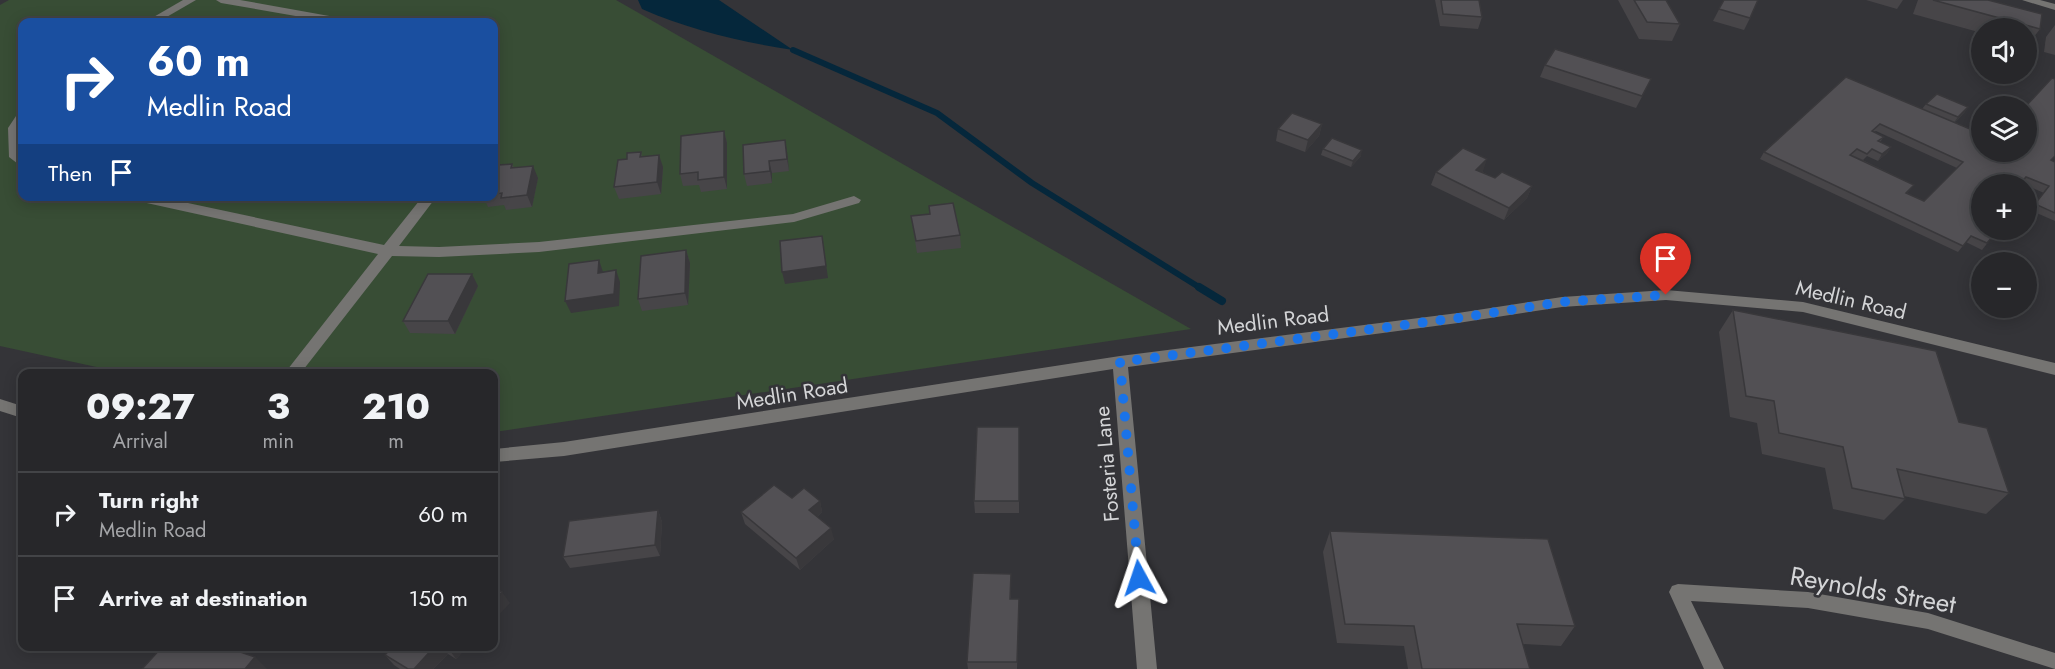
<!DOCTYPE html>
<html lang="en">
<head>
<meta charset="utf-8">
<style>
	:root { --surface:#27272a; --page:#333336; --text:#f1f3f6; --muted:#a4a5a8; --line:#434447 }
	body { margin:0; font-family:Jost,sans-serif; background:var(--page); color:var(--text); height:100vh; display:flex; flex-direction:column; font-size:22px; white-space:nowrap }
	* { box-sizing:border-box; margin:0 }
	p { font-size:20px; color:var(--muted) }
	.icon { flex:none; width:33px; height:33px; fill:none; stroke:currentColor; stroke-width:2; stroke-linecap:round; stroke-linejoin:round }
	.map { position:relative; flex:1; overflow:hidden }
	.drawer { position:absolute; left:18px; top:369px; width:480px; height:282px; display:flex; flex-direction:column; background:var(--surface); border-radius:12px; box-shadow:0 3px 15px #0003,0 0 0 2px var(--line) }
	.drawer>* { flex:none }
	.hud { position:absolute; left:18px; top:18px; width:480px; height:183px; border-radius:12px; box-shadow:0 3px 15px #0003,0 0 0 2px var(--line); background:#1a4fa0; color:#fff; overflow:hidden }
	.tools { position:absolute; left:1971px; top:18px; display:grid; gap:12px }
	.tools a { display:grid; place-items:center; width:66px; height:66px; border-radius:50%; background:var(--surface); box-shadow:0 3px 15px #0003,0 0 0 2px var(--line); font-size:30px }
	.pin { position:absolute; display:grid; place-items:center; width:51px; height:51px; color:#fff; margin:-62px -26px; border-radius:50% 50% 50% 0; rotate:-45deg; box-shadow:0 0 6px #0007 }
	.pin .icon { rotate:45deg }
	.me { position:absolute; width:66px; margin:-33px; rotate:355deg; stroke-linejoin:round; filter:drop-shadow(0 0 4px #0008) }
	.turn { display:flex; align-items:center; gap:21px; height:126px; padding:0 30px; font-size:27px }
	.turn .icon { width:78px; height:78px; stroke-width:2.5 }
	.turn b { display:block; font-size:42px; line-height:51px }
	.then { display:flex; align-items:center; height:57px; padding:0 30px; background:#0003; gap:12px; font-size:22px }
	.eta { display:flex; justify-content:space-evenly; align-items:center; height:102px; text-align:center }
	.eta b { font-size:36px; font-weight:800; line-height:42px }
	ul { padding:0; list-style:none }
	li { display:flex; align-items:center; gap:18px; height:84px; padding:0 30px; border-top:2px solid var(--line) }
	li div { flex:1 }
	li b { display:block; font-size:22px }
	li em { font-style:normal }
	.map>svg:first-child { display:block }
	.green { fill:#384d35; fill-rule:evenodd }
	.water { fill:#05273b }
	.lines { fill:none; stroke-linecap:round; stroke-linejoin:round }
	.stream-far1 { stroke:#05273b; stroke-width:6 }
	.stream { stroke:#05273b; stroke-width:8 }
	.minor { fill:#757472; fill-rule:evenodd }
	.wall { fill:#474548; fill-rule:evenodd }
	.shaded-wall { fill:#39383b }
	.building { fill:#525054; stroke:#39383b; stroke-width:1.5; fill-rule:evenodd }
	.route { stroke:#1a73e8; stroke-width:10; stroke-dasharray:0 18 }
	.labels { text-anchor:middle; stroke-width:5; stroke-linejoin:round; paint-order:stroke }
	.street-label { font-size:21px; fill:#d4d5d7; stroke:#343438 }
	.near-street-label { font-size:26px; fill:#d4d5d7; stroke:#343438 }
</style>
</head>
<body>
<div class="map">
<svg width="2055" height="669" viewBox="0 0 2055 669">
	<rect width="100%" height="100%" fill="#343438"/>
	<path class="green" d="M9 0H616L1191 329 494 432V374L124 373 0 346V5ZM22 22H494V196H22Z"/>
	<path class="water" d="M638 0H719L793 50C741 42 690 30 642 9Z"/>
	<g class="lines">
		<path class="stream-far1" d="M793 50 937 113 1032 183 1202 289"/>
		<path class="stream" d="M1199 287 1222 301"/>
		<g class="minor">
			<path d="M183 0H196L158 22H145Z"/>
			<path d="M216 0H240L346 19 352 22H330L221 3Z"/>
			<path d="M2022 0H2040L2055 4V10Z"/>
			<path d="M22 112V125L20 128 22 167 9 157 8 128 18 113Z"/>
			<path d="M127 196H155L384 245 423 196H437L399 246 439 247 539 242 793 214 854 196 861 200 859 203 794 222 539 252 439 257 392 256 300 374H284L378 254 133 200Z"/>
			<path d="M1666 290 1803 302 2055 363V375L1803 312 1666 300 1562 307 1458 323 1128 367 1157 669H1137L1113 369 564 456 494 462V449L564 442 1120 356 1458 313 1562 297Z"/>
			<path d="M0 399 22 406V418L0 411Z"/>
			<path d="M1678 584 1808 592 1928 613 2055 653V669L1928 629 1808 608 1691 601 1724 669H1704L1669 592 1672 586Z"/>
		</g>
	</g>
	<g class="wall">
		<path d="M1435 0H1479L1482 17 1478 29 1440 26Z"/>
		<path d="M1618 0H1666L1680 24 1672 41 1639 39Z"/>
		<path d="M1724 0 1750 18 1744 30 1713 21Z"/>
		<path d="M1866 0H1903L1897 9Z"/>
		<path d="M1918 0H1988L2040 29 2027 46 2026 28H1982V33L1913 14Z"/>
		<path d="M2055 25V55L2044 52 2046 37Z"/>
		<path d="M1545 65 1645 91 1636 108 1540 77Z"/>
		<path d="M1926 104 1968 107 1964 113 1954 123 1982 152 2051 160 2055 162V221L2030 210 2044 193 2021 183 1982 231 1993 236 1982 250 1966 242 1958 252 1760 159 1764 152 1922 109ZM1876 131 1957 168 1924 201 1907 193 1914 185 1852 155 1863 160 1867 156 1878 161 1887 153 1891 147 1880 142 1884 137 1874 132Z"/>
		<path d="M1322 124 1319 136 1305 152 1276 141 1278 129Z"/>
		<path d="M724 131 727 143V189L701 192 699 185 683 186 680 174Z"/>
		<path d="M1323 149 1361 156 1351 167 1321 155Z"/>
		<path d="M641 152 642 157 663 167 661 194 619 199 614 187 627 159Z"/>
		<path d="M787 152 789 171 772 173V183L747 186 744 174Z"/>
		<path d="M512 164 514 168 538 178 532 207 506 210 504 205 488 207 483 196H494V170Z"/>
		<path d="M1483 171 1482 172 1495 178 1532 186 1527 198 1504 220 1431 185 1436 172Z"/>
		<path d="M929 206 960 235 961 248 917 253 911 216 929 214Z"/>
		<path d="M686 250 690 263 688 305 642 311 638 299Z"/>
		<path d="M478 286 455 334 410 333 403 321Z"/>
		<path d="M1733 310 1959 422 2009 493 1986 514 1904 496 1905 499 1884 520 1833 509 1825 468 1762 454 1757 423 1730 417 1719 332Z"/>
		<path d="M1019 427V513H975L974 501Z"/>
		<path d="M792 498 820 501 822 512 817 517 834 539 800 570 745 524 741 512Z"/>
		<path d="M658 510 662 522 660 556 570 568 563 557Z"/>
		<path d="M1330 531 1575 626 1561 646 1523 644 1530 669H1408L1404 646 1337 643 1323 552Z"/>
		<path d="M1011 574V599H1019L1017 669H968L967 662Z"/>
		<path d="M393 646H468L456 659 448 654 433 669H400L394 665 385 655Z"/>
	</g>
	<g class="shaded-wall">
		<path d="M1968 107 1964 113 1953 124 1958 117Z"/>
		<path d="M1322 124 1319 136 1305 152 1308 140Z"/>
		<path d="M724 131 727 143V189L724 177Z"/>
		<path d="M785 140 787 152 789 171 787 159Z"/>
		<path d="M1891 147 1887 153 1878 161 1882 154Z"/>
		<path d="M1362 150 1361 156 1351 167 1353 161Z"/>
		<path d="M659 155 663 167 661 194 657 182Z"/>
		<path d="M1487 159 1483 171 1472 182 1476 170Z"/>
		<path d="M769 161 772 173V183L770 171Z"/>
		<path d="M533 166 538 178 532 207 527 195Z"/>
		<path d="M1532 186 1527 198 1504 220 1509 208Z"/>
		<path d="M822 236 828 278 785 284 782 272Z"/>
		<path d="M686 250 690 263 688 305 685 293Z"/>
		<path d="M599 260 603 272 598 273Z"/>
		<path d="M616 270 620 282 619 306 571 313 565 301Z"/>
		<path d="M472 274 478 286 455 334 448 321Z"/>
		<path d="M820 501 822 512 812 522 809 510Z"/>
		<path d="M658 510 662 522 660 556 655 545Z"/>
		<path d="M831 528 834 539 800 570 796 558Z"/>
		<path d="M502 592 510 603 494 620V601Z"/>
		<path d="M435 646H442L448 654 433 669H414Z"/>
		<path d="M449 646H468L456 659 448 648Z"/>
		<path d="M255 657 267 669H245Z"/>
	</g>
	<g class="building">
		<path d="M1441 0H1479L1482 17 1443 14Z"/>
		<path d="M1634 0H1666L1680 24 1647 22Z"/>
		<path d="M1724 0H1758L1750 18 1719 9Z"/>
		<path d="M1933 0H1988L2042 14 2040 29Z"/>
		<path d="M1555 49 1651 79 1642 96 1545 65Z"/>
		<path d="M1846 77 1982 134V152H2026V106L2052 78 2055 79V156L2051 160 2055 162V213L2035 204 2049 186 2026 177 2020 184H1982V230L1993 236 1987 243 1971 236 1963 246 1764 152ZM1880 124 1963 162 1924 201 1906 193 1914 185 1850 155 1857 149 1867 154 1872 149 1882 154 1891 147 1878 141 1884 137 1872 131Z"/>
		<path d="M1937 94 1968 107 1958 117 1926 104Z"/>
		<path d="M1292 113 1322 124 1308 140 1278 129Z"/>
		<path d="M724 131V177L698 180V172L680 174 681 136Z"/>
		<path d="M1332 138 1362 150 1353 161 1323 149Z"/>
		<path d="M785 140 787 159 769 161 770 171 744 174 743 145Z"/>
		<path d="M1463 148 1487 159 1476 170 1495 178 1502 172 1532 186 1509 208 1436 172Z"/>
		<path d="M641 152 640 157 659 155 657 182 614 187 618 160 627 159V153Z"/>
		<path d="M512 164 511 168 533 166 527 195 501 198 502 193 494 194V170L497 169 498 165Z"/>
		<path d="M953 203 960 235 916 241 911 216 930 214 929 206Z"/>
		<path d="M822 236 826 266 782 272 780 241Z"/>
		<path d="M686 250 685 293 638 299 641 256Z"/>
		<path d="M599 260 598 273 616 270 614 294 565 301 569 264Z"/>
		<path d="M428 274H472L448 321H403Z"/>
		<path d="M1733 310 1936 351 1959 422 1987 428 2009 493 1897 469 1905 499 1852 488 1843 447 1779 433 1774 401 1746 396Z"/>
		<path d="M977 427H1019V501H974Z"/>
		<path d="M774 485 792 498 804 488 820 501 809 510 831 528 796 558 741 512Z"/>
		<path d="M658 510 655 545 563 557 569 521Z"/>
		<path d="M1330 531 1548 539 1575 626 1517 624 1530 669H1422L1414 626 1345 624Z"/>
		<path d="M973 573 1011 574 1010 599H1019L1017 662H967Z"/>
		<path d="M494 587 502 592 494 601Z"/>
		<path d="M163 646H223L255 657 245 669H142Z"/>
		<path d="M393 646H435L414 669H408L385 655Z"/>
	</g>
	<g class="lines">
		<path class="route" d="M1139 578 1120 362 1458 318 1562 302 1666 295"/>
	</g>
	<g class="labels">
		<g class="street-label">
			<text transform="translate(1851 300) rotate(13)" y="7">Medlin Road</text>
			<text transform="translate(1273 321) rotate(-7)" y="7">Medlin Road</text>
			<text transform="translate(792 394) rotate(-9)" y="7">Medlin Road</text>
			<text transform="translate(1107 464) rotate(-95)" y="7">Fosteria Lane</text>
		</g>
		<g class="near-street-label">
			<text transform="translate(1873 590) rotate(10)" y="9">Reynolds Street</text>
		</g>
	</g>
</svg>
<div class="tools">
<a><svg class="icon" aria-label="sound" viewBox="0 0 24 24"><path d="M4 9h4l5-4v14l-5-4H4zM17 9q2 3 0 6"/></svg></a>
<a><svg class="icon" aria-label="layers" viewBox="0 0 24 24"><path d="M12 4l9 5-9 5-9-5zM3 14l9 5 9-5"/></svg></a>
<a>+</a>
<a>−</a>
</div>
<div class="pin" style="left:1666px;top:295px;background:#d93025"><svg class="icon" aria-label="arrive" viewBox="0 0 24 24"><path d="M6 21V4h12l-3 4 3 4H6"/></svg></div>
<svg class="me" style="left:1139px;top:578px" viewBox="-20 -20 40 40"><path d="M0-17L14 15 0 8-14 15z" fill="#1a73e8" stroke="#fff" stroke-width="4"/></svg>
<div class="hud">
<div class="turn"><svg class="icon" aria-label="right" viewBox="0 0 24 24"><path d="M7 20v-9h11M14 6l5 5-5 5"/></svg><div><b>60 m</b>Medlin Road</div></div>
<div class="then">Then<svg class="icon" aria-label="arrive" viewBox="0 0 24 24"><path d="M6 21V4h12l-3 4 3 4H6"/></svg></div>
</div>
<section class="drawer">
<div class="eta">
<div><b>09:27</b><p>Arrival</p></div>
<div><b>3</b><p>min</p></div>
<div><b>210</b><p>m</p></div>
</div>
<ul>
<li><svg class="icon" aria-label="right" viewBox="0 0 24 24"><path d="M7 20v-9h11M14 6l5 5-5 5"/></svg><div><b>Turn right</b><p>Medlin Road</p></div><em>60 m</em></li>
<li><svg class="icon" aria-label="arrive" viewBox="0 0 24 24"><path d="M6 21V4h12l-3 4 3 4H6"/></svg><div><b>Arrive at destination</b></div><em>150 m</em></li>
</ul>
</section>
</div>
</body>
</html>
